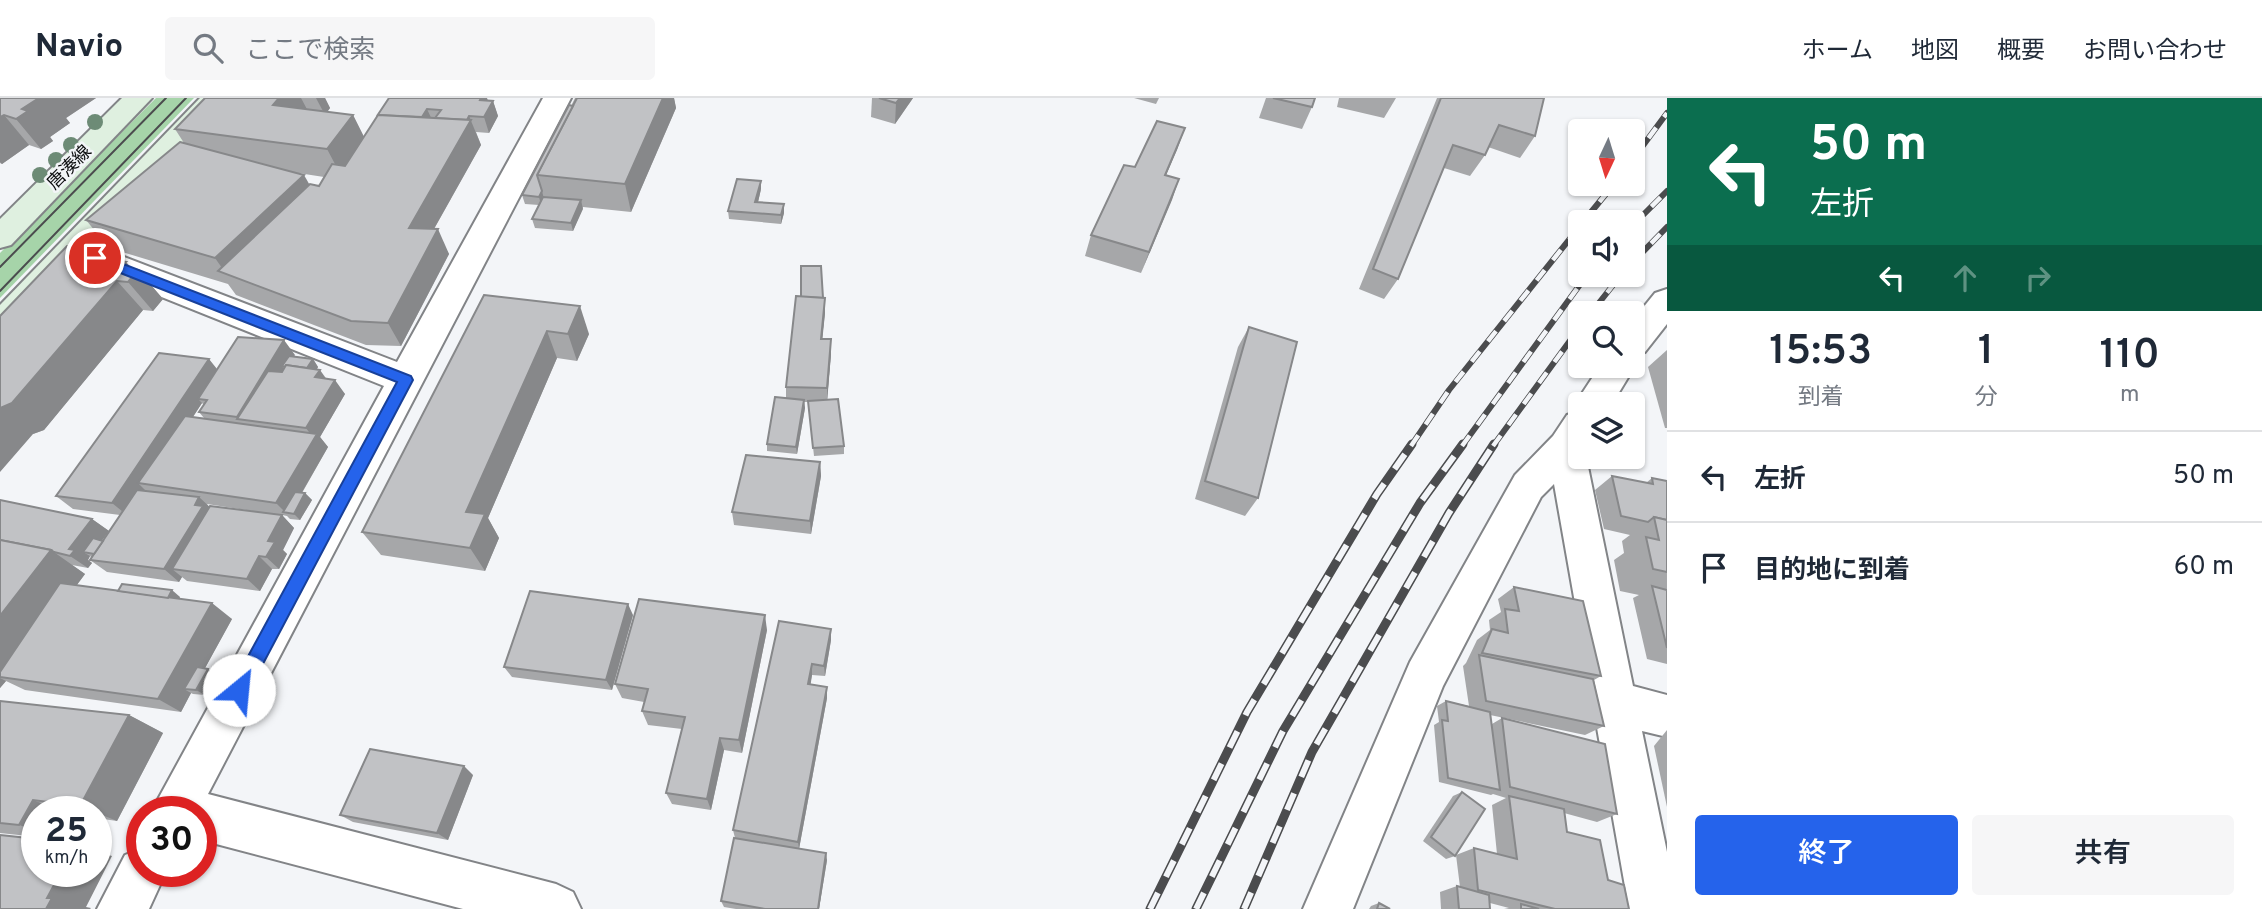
<!DOCTYPE html>
<html lang="ja">
<head>
<meta charset="utf-8">
<style>
	:root { --surface:#fff; --page:#f6f6f7; --text:#1f2937; --muted:#747a83; --line:#e0e1e3; --accent:#2563eb }
	body { margin:0; font-family:Overpass,"Noto Sans JP",sans-serif; background:var(--page); color:var(--text); height:100vh; display:flex; flex-direction:column; font-size:26px; white-space:nowrap }
	* { box-sizing:border-box; margin:0 }
	p { font-size:23px; color:var(--muted) }
	.icon { flex:none; width:38px; height:38px; fill:none; stroke:currentColor; stroke-width:2; stroke-linecap:round; stroke-linejoin:round }
	.map { position:relative; flex:1; overflow:hidden }
	.sheet { display:flex; flex-direction:column; background:var(--surface); width:595px }
	.sheet>* { flex:none }
	.banner { background:#0b6e4f; color:#fff; overflow:hidden }
	.needle { width:46px; rotate:184deg }
	.controls { position:absolute; left:1568px; top:21px; display:grid; gap:14px }
	.controls a { display:grid; place-items:center; width:77px; height:77px; border-radius:7px; background:var(--surface); box-shadow:0 2px 5px #0004; font-size:35px }
	.speed { position:absolute; left:21px; top:698px; display:flex; gap:14px; font-size:35px; font-weight:700; text-align:center }
	.speed>* { display:grid; place-content:center; width:91px; height:91px; border-radius:50%; background:var(--surface); box-shadow:0 2px 5px #0004; line-height:1 }
	.speed small { font-size:18px; font-weight:400 }
	.speed .limit { border:10px solid #d22; background:#fff; color:#111 }
	.pin { position:absolute; display:grid; place-items:center; width:60px; height:60px; color:#fff; margin:-30px; border:4px solid #fff; border-radius:50%; box-shadow:0 2px 7px #0007 }
	.me { position:absolute; width:77px; margin:-38px; rotate:28deg; stroke-linejoin:round; filter:drop-shadow(0 0 5px #0008) }
	.turn { display:flex; align-items:center; gap:24px; height:147px; padding:0 28px; font-size:32px }
	.turn .icon { width:91px; height:91px; stroke-width:2.5 }
	.turn b { display:block; font-size:49px; line-height:60px }
	.lanes { display:flex; align-items:center; height:66px; padding:0 28px; background:#0003; justify-content:center; gap:35px; direction:ltr }
	.lanes .off { opacity:.35 }
	.eta { display:flex; justify-content:space-evenly; align-items:center; height:119px; text-align:center }
	.eta b { font-size:42px; font-weight:600; line-height:49px }
	.action { display:flex; gap:14px; margin-top:auto; padding:14px 28px }
	.action a { flex:1; height:80px; border-radius:7px; background:var(--accent); color:#fff; font-size:28px; font-weight:600; line-height:80px; text-align:center }
	.action a+a { background:var(--page); color:var(--text) }
	ul { padding:0; list-style:none }
	li { display:flex; align-items:center; gap:21px; height:91px; padding:0 28px; border-top:2px solid var(--line) }
	li div { flex:1 }
	li b { display:block; font-size:26px }
	li em { font-style:normal }
	header { display:flex; align-items:center; gap:42px; box-sizing:border-box; height:98px; padding:0 35px; background:var(--surface); border-bottom:2px solid var(--line) }
	header strong { font-size:33px }
	nav { display:flex; gap:38px; margin-inline-start:auto; font-size:24px }
	.search { width:490px; height:63px; background:var(--page); display:flex; align-items:center; gap:18px; box-sizing:border-box; padding:0 24px; border-radius:7px; color:var(--muted); font-size:26px }
	main { display:flex; flex:1; min-height:0 }
	.map>svg:first-child { display:block }
	.green { fill:#a6d4a9 }
	.lines { fill:none; stroke-linecap:round; stroke-linejoin:round }
	.street-casing { stroke:#828487; stroke-width:4 }
	.secondary-casing { stroke:#828487; stroke-width:4 }
	.street { fill:#fff; fill-rule:evenodd }
	.secondary { fill:#dff0e0; fill-rule:evenodd }
	.tram { stroke:#4b4c4e; stroke-width:2 }
	.rail-far1-casing { stroke:#4b4c4e; stroke-width:6 }
	.rail-casing { stroke:#4b4c4e; stroke-width:9 }
	.rail-far1 { stroke:#f3f5f8; stroke-width:4.5; stroke-dasharray:13; stroke-linecap:butt }
	.rail { stroke:#f3f5f8; stroke-width:6; stroke-dasharray:18; stroke-linecap:butt }
	.tree { fill:#6d8b76 }
	.wall { fill:#a6a7a9; fill-rule:evenodd }
	.shaded-wall { fill:#87888a }
	.building { fill:#c1c2c5; stroke:#87888a; stroke-width:2 }
	.route { fill:#2563eb; stroke:#184099; stroke-width:2 }
	.labels { text-anchor:middle; stroke-width:5; stroke-linejoin:round; paint-order:stroke }
	.far-street-label { font-size:18px; fill:#0b0c0d; stroke:#f3f5f8 }
</style>
</head>
<body>
<header>
<strong>Navio</strong>
<div class="search"><svg class="icon" aria-label="search" viewBox="0 0 24 24"><circle cx="10" cy="10" r="6"/><path d="M15 15l6 6"/></svg>ここで検索</div>
<nav><a>ホーム</a><a>地図</a><a>概要</a><a>お問い合わせ</a></nav>
</header>
<main>
<div class="map">
<svg width="1667" height="811" viewBox="0 0 1667 811">
	<rect width="100%" height="100%" fill="#f3f5f8"/>
	<path class="green" d="M156 0H194L0 200V155Z"/>
	<g class="lines">
		<defs>
			<g id="street">
				<path d="M543 0H571L208 696 556 786 573 794 581 811H463L201 742V714H151L384 288 84 168 79 160 84 152 95 149 106 152 397 264Z"/>
				<path d="M1667 191V226L1645 254 1633 258V222L1655 195Z"/>
				<path d="M1633 263 1635 268 1612 306H1580V359H1586L1633 588 1667 597V639L1642 633 1667 754V811H1629L1554 386 1541 399 1443 588 1353 811H1303L1410 564 1515 377 1553 338 1567 317 1579 313 1575 306 1600 268H1633Z"/>
				<path d="M142 750V774H166L149 811H97L125 757Z"/>
			</g>
			<g id="secondary">
				<path d="M122 0H152L11 147 0 150V121Z"/>
				<path d="M200 0H229L12 237 0 240V207Z"/>
			</g>
		</defs>
		<use href="#street" class="street-casing"/>
		<use href="#secondary" class="secondary-casing"/>
		<use href="#street" class="street"/>
		<use href="#secondary" class="secondary"/>
		<g class="tram">
			<path d="M0 169 166 0"/>
			<path d="M0 193 186 0"/>
		</g>
		<defs>
			<g id="rail-far1">
				<path d="M1633 61 1667 15"/>
				<path d="M1583 124 1614 86"/>
				<path d="M1633 127 1667 93"/>
				<path d="M1633 164 1667 129"/>
				<path d="M1591 215 1621 177"/>
				<path d="M1411 348 1449 292 1580 128"/>
				<path d="M1462 348 1587 177"/>
				<path d="M1493 348 1580 229"/>
			</g>
			<g id="rail">
				<path d="M1150 811 1247 614 1377 396 1412 346"/>
				<path d="M1196 811 1283 633 1420 405 1463 346"/>
				<path d="M1244 811 1312 654 1449 415 1494 346"/>
			</g>
		</defs>
		<use href="#rail-far1" class="rail-far1-casing"/>
		<use href="#rail" class="rail-casing"/>
		<use href="#rail-far1" class="rail-far1"/>
		<use href="#rail" class="rail"/>
	</g>
	<g class="tree">
		<circle cx="95" cy="24" r="8"/>
		<circle cx="71" cy="47" r="8"/>
		<circle cx="56" cy="62" r="8"/>
		<circle cx="40" cy="77" r="8"/>
	</g>
	<g class="wall">
		<path d="M0 0H96L66 20 70 25 50 39 53 43 41 51 29 47 2 66 0 65Z"/>
		<path d="M205 0H325L330 10 327 14 353 17 364 39 389 0 493 3 498 18 489 35 476 34 481 47 434 131 449 156 401 248 366 247 236 197 228 186 109 150 86 122 184 45 175 31ZM298 75 324 79 319 88 309 87Z"/>
		<path d="M575 0H674L676 10 631 114 583 109 573 133 535 130 532 121 539 107 525 106 522 97 572 7V6Z"/>
		<path d="M872 0H913L895 26 871 19Z"/>
		<path d="M1134 0H1159L1156 6Z"/>
		<path d="M1266 0H1315L1312 9 1302 31 1259 20Z"/>
		<path d="M1339 0H1396L1384 20 1337 9Z"/>
		<path d="M1437 0H1544L1535 38 1520 60 1488 49 1485 57 1470 78 1444 70 1398 181 1384 201 1359 191Z"/>
		<path d="M1185 30 1166 77 1179 81 1141 175 1085 158 1091 137 1135 69Z"/>
		<path d="M761 91 758 104 784 115 781 126 729 121 728 113Z"/>
		<path d="M96 152 103 160 132 171 138 172 163 201 153 213 143 212 44 332 33 336Z"/>
		<path d="M484 197 589 236 577 263 557 260 488 420 499 440 485 473 381 457 362 434Z"/>
		<path d="M823 200H825V215L822 241 831 256 827 302 844 348V356L814 358 808 304H804L805 310 797 356 767 353V346L786 301V289Z"/>
		<path d="M1249 229 1258 400 1245 418 1195 401 1238 249Z"/>
		<path d="M1667 252V330H1665L1648 269Z"/>
		<path d="M295 257 293 258 313 261 318 269 317 271 325 280 345 296 320 339 328 349 302 395H305L312 402 300 422 290 421 287 418 282 417 294 430 283 452 287 456 279 471H272L260 493 187 483 182 479 179 484 107 474 90 462 92 460 90 458 88 462 92 465 88 470 72 467 85 476 76 488 118 493 180 499 179 501 232 521 205 570 208 571 216 576 205 597 193 596 191 595 181 614 25 592 6 583 0 590V402L92 421 109 433 102 442 103 443 120 417 73 411 56 398 217 271ZM202 305 204 307 199 314 204 320 193 319ZM207 406 278 417 209 409Z"/>
		<path d="M820 364 821 378 811 436 734 427 732 414Z"/>
		<path d="M1612 378 1646 385 1652 380 1667 383V566L1647 561 1633 500 1639 497 1620 493 1614 462 1624 455 1622 443 1630 437 1604 431 1595 392Z"/>
		<path d="M1514 489 1601 578 1594 582 1604 628 1585 637 1490 617 1492 626 1502 620 1617 716 1597 724 1564 715 1567 734 1608 782 1629 811H1504L1509 810 1490 805V811H1441L1440 794 1457 788 1460 789 1456 757 1474 750 1497 756 1492 707 1506 700 1493 696 1491 697 1439 684 1434 627 1439 624 1437 608 1446 603 1469 608 1463 568 1466 565 1477 542 1490 532 1489 522 1501 514 1498 501Z"/>
		<path d="M633 517 612 592 512 579 504 569Z"/>
		<path d="M779 523 831 542 825 578 812 577 810 587 827 589V600L799 751 735 740 733 732Z"/>
		<path d="M767 532 742 655 724 652 711 712 672 706 666 695 682 631 648 627 642 613 644 604 622 600 615 586Z"/>
		<path d="M0 603 129 617 163 635 117 723 96 720V714H37V739L0 735Z"/>
		<path d="M1667 632V709L1654 648Z"/>
		<path d="M473 677 448 742 353 724 340 717Z"/>
		<path d="M1462 694 1455 758 1446 761 1423 743 1453 698Z"/>
		<path d="M827 762 819 811H736L724 809 721 803Z"/>
		<path d="M1379 805 1390 811H1369L1371 808Z"/>
	</g>
	<g class="shaded-wall">
		<path d="M39 0H96L66 20 70 25 50 39 53 43 41 51 16 21 22 11Z"/>
		<path d="M279 0H301L309 15 273 7Z"/>
		<path d="M316 0H325L330 10 325 17Z"/>
		<path d="M481 0H487L490 8 493 3 498 18 489 35 484 19 480 2Z"/>
		<path d="M663 0H674L676 10 631 114 625 86Z"/>
		<path d="M900 0H913L895 26 896 5Z"/>
		<path d="M427 11 434 26 421 22Z"/>
		<path d="M4 17 29 47 2 66 0 64V19Z"/>
		<path d="M353 17 368 47 343 81 327 51Z"/>
		<path d="M469 18 481 47 421 154 409 130Z"/>
		<path d="M1185 30 1177 52 1157 98 1165 77Z"/>
		<path d="M304 77 320 105 227 177 215 160Z"/>
		<path d="M1179 81 1172 102 1141 175 1149 154Z"/>
		<path d="M761 83V91L756 113 755 104Z"/>
		<path d="M542 93 544 101 541 107 539 99Z"/>
		<path d="M581 102 583 111 573 133 571 125Z"/>
		<path d="M784 106V115L781 126V117Z"/>
		<path d="M438 131 449 156 401 248 388 225Z"/>
		<path d="M96 152 122 181 117 183 143 212 44 332 33 336 0 374V310L90 158Z"/>
		<path d="M126 164 136 175 138 172 163 201 153 213 128 184 120 169Z"/>
		<path d="M825 200V215L821 255V241Z"/>
		<path d="M580 208 589 236 577 263 568 236Z"/>
		<path d="M547 233 557 260 488 420 499 440 485 473 470 450 466 414Z"/>
		<path d="M831 241V256L827 305V290Z"/>
		<path d="M284 242 295 257 287 269 282 268 285 273 239 322 237 319Z"/>
		<path d="M209 261 221 276 198 301 202 305 148 387 138 385 145 392 128 418 112 405Z"/>
		<path d="M313 261 318 269 312 279 306 272Z"/>
		<path d="M320 272 330 286 315 279Z"/>
		<path d="M335 282 345 296 320 339 328 349 290 415 285 414 276 405 314 341 306 330Z"/>
		<path d="M804 302 805 310 797 356 796 349Z"/>
		<path d="M820 364 821 378 811 436 810 423Z"/>
		<path d="M305 395 312 402 300 422 294 416Z"/>
		<path d="M199 399 213 412 172 471 182 479 179 484 164 471 195 407Z"/>
		<path d="M282 417 294 430 283 452 287 456 279 471 266 459 268 443Z"/>
		<path d="M92 421 109 433 92 456 83 454 90 458 88 462 92 465 88 470 70 458 69 451Z"/>
		<path d="M51 452 85 476 8 580 0 579V518Z"/>
		<path d="M259 458 272 471 260 493 247 481Z"/>
		<path d="M172 492 180 499 173 511 165 505Z"/>
		<path d="M212 505 232 521 193 592 184 591 191 595 181 614 158 601Z"/>
		<path d="M628 506 633 517 612 592 606 582Z"/>
		<path d="M765 517 767 532 742 655 739 642Z"/>
		<path d="M831 531V542L825 578 824 568Z"/>
		<path d="M812 566V577L809 597 808 586Z"/>
		<path d="M208 571 216 576 205 597 196 592Z"/>
		<path d="M0 580 6 583 0 590Z"/>
		<path d="M827 589V600L799 751 798 744Z"/>
		<path d="M129 617 163 635 117 723 80 708Z"/>
		<path d="M720 640 724 652 711 712 707 701Z"/>
		<path d="M464 668 473 677 448 742 437 735Z"/>
		<path d="M33 702 64 714H37V733L19 727Z"/>
		<path d="M96 753 112 758 86 809 91 810 90 811H46L47 800 61 774H96Z"/>
		<path d="M826 755 827 762 819 811H818Z"/>
	</g>
	<g class="building">
		<path d="M0 0H39L22 11 28 13 16 21 4 17 0 19Z"/>
		<path d="M205 0H279L273 7 353 17 327 51 175 31Z"/>
		<path d="M389 0H481L480 2 493 3 484 19 469 18 467 22 435 20 441 12 427 11 422 19 378 17 377 18Z"/>
		<path d="M577 0H663L625 86 537 77Z"/>
		<path d="M879 0H900L896 5Z"/>
		<path d="M1273 0H1315L1312 9Z"/>
		<path d="M1441 0H1544L1535 38 1499 27 1485 57 1453 47 1398 181 1373 171Z"/>
		<path d="M569 7 573 8 537 77 542 93 539 99 522 97Z"/>
		<path d="M378 17 471 22 409 130 438 131 388 225 351 223 218 173 310 86 319 88 332 66 345 68Z"/>
		<path d="M1157 23 1185 30 1165 77 1179 81 1149 154 1091 137 1124 67 1135 69Z"/>
		<path d="M180 44 304 77 215 160 86 122Z"/>
		<path d="M737 81 761 83 755 104 784 106 781 117 728 113Z"/>
		<path d="M543 99 581 102 571 125 532 121Z"/>
		<path d="M67 148 96 152 90 158 126 164 120 169 138 172 128 184 117 183 12 305 0 310V218Z"/>
		<path d="M801 168H821L823 200 801 199Z"/>
		<path d="M484 197 580 208 568 236 547 233 466 414 485 416 470 450 362 434Z"/>
		<path d="M796 198 825 200 821 241H831L827 290 786 289Z"/>
		<path d="M1249 229 1297 244 1258 400 1205 383Z"/>
		<path d="M238 239 284 242 237 319 199 314 207 302 198 301Z"/>
		<path d="M159 255 209 261 112 405 56 398Z"/>
		<path d="M289 258 313 261 307 270 286 267 285 269 282 268Z"/>
		<path d="M286 267 320 272 315 279 335 282 306 330 237 321 268 273 282 274Z"/>
		<path d="M775 299 804 302 796 349 767 346Z"/>
		<path d="M838 301 844 348 813 350 808 303Z"/>
		<path d="M185 318 317 336 276 405 138 385Z"/>
		<path d="M746 357 820 364 810 423 732 414Z"/>
		<path d="M1612 378 1653 386 1652 380 1667 383V422L1654 419 1648 424 1621 418Z"/>
		<path d="M137 392 199 399 195 407 203 408 164 471 90 462Z"/>
		<path d="M295 394 305 395 294 416 283 414Z"/>
		<path d="M0 402 92 421 69 451 75 452 70 458 54 454 51 452 0 442Z"/>
		<path d="M210 408 282 417 268 443 275 444 266 459 259 458 247 481 172 471Z"/>
		<path d="M1654 419 1667 422V474L1653 471 1646 439 1659 442Z"/>
		<path d="M93 440 103 443 94 456 83 454Z"/>
		<path d="M0 442 51 452 0 518Z"/>
		<path d="M60 485 212 505 158 601 0 579V574Z"/>
		<path d="M122 486 172 492 168 500 118 493Z"/>
		<path d="M1652 488 1667 492V550Z"/>
		<path d="M1514 489 1583 503 1601 578 1482 555 1492 531 1508 535 1505 511 1519 513Z"/>
		<path d="M530 493 628 506 606 582 504 569Z"/>
		<path d="M639 501 765 517 739 642 720 640 707 701 666 695 685 619 642 613 648 591 615 586Z"/>
		<path d="M779 523 831 531 824 568 812 566 808 586 827 589 798 744 733 732Z"/>
		<path d="M1479 557 1593 581 1604 628 1486 603Z"/>
		<path d="M197 569 208 571 196 592 184 591Z"/>
		<path d="M0 603 129 617 80 708 33 702 19 727 0 725Z"/>
		<path d="M1446 603 1490 614 1500 692 1448 680 1442 622 1448 623Z"/>
		<path d="M1502 620 1605 646 1617 716 1510 689Z"/>
		<path d="M370 651 464 668 437 735 340 717Z"/>
		<path d="M1462 694 1485 711 1455 758 1431 739Z"/>
		<path d="M1509 698 1564 711 1567 734 1600 742 1608 782 1624 787 1629 811H1555L1478 792 1474 750 1517 761Z"/>
		<path d="M0 737 37 741V774H61L47 800H52L46 811H0Z"/>
		<path d="M734 740 826 755 818 811H765L721 803Z"/>
		<path d="M1457 788 1489 797 1490 811H1459Z"/>
		<path d="M1379 805 1390 811H1377Z"/>
		<path d="M1521 806 1539 811H1521Z"/>
	</g>
	<path class="route" d="M95 155 411 278 413 282 246 598 239 601 233 598 230 592 233 586 397 284 90 163V157Z"/>
	<g class="labels">
		<g class="far-street-label">
			<text transform="translate(69 69) rotate(-45)" y="6">唐湊線</text>
		</g>
	</g>
</svg>
<div class="controls">
<a><svg class="needle" viewBox="-14 -14 28 28"><path d="M0-13l5 13h-10z" fill="#e53935"/><path d="M0 13l5-13h-10z" fill="#747a83"/></svg></a>
<a><svg class="icon" aria-label="sound" viewBox="0 0 24 24"><path d="M4 9h4l5-4v14l-5-4H4zM17 9q2 3 0 6"/></svg></a>
<a><svg class="icon" aria-label="search" viewBox="0 0 24 24"><circle cx="10" cy="10" r="6"/><path d="M15 15l6 6"/></svg></a>
<a><svg class="icon" aria-label="layers" viewBox="0 0 24 24"><path d="M12 4l9 5-9 5-9-5zM3 14l9 5 9-5"/></svg></a>
</div>
<div class="speed"><div>25<small>km/h</small></div><div class="limit">30</div></div>
<div class="pin" style="left:95px;top:160px;background:#d93025"><svg class="icon" aria-label="arrive" viewBox="0 0 24 24"><path d="M6 21V4h12l-3 4 3 4H6"/></svg></div>
<svg class="me" style="left:239px;top:592px" viewBox="-20 -20 40 40"><circle r="19" fill="#fff"/><path d="M0-13L10 11 0 6-10 11z" fill="#2563eb"/></svg>
</div>
<section class="sheet">
<div class="banner">
<div class="turn"><svg class="icon" aria-label="left" viewBox="0 0 24 24"><path d="M17 20v-9H6M10 6l-5 5 5 5"/></svg><div><b>50 m</b>左折</div></div>
<div class="lanes"><svg class="icon" aria-label="left" viewBox="0 0 24 24"><path d="M17 20v-9H6M10 6l-5 5 5 5"/></svg><svg class="icon off" aria-label="ahead" viewBox="0 0 24 24"><path d="M12 20V5M6 11l6-6 6 6"/></svg><svg class="icon off" aria-label="right" viewBox="0 0 24 24"><path d="M7 20v-9h11M14 6l5 5-5 5"/></svg></div>
</div>
<div class="eta">
<div><b>15:53</b><p>到着</p></div>
<div><b>1</b><p>分</p></div>
<div><b>110</b><p>m</p></div>
</div>
<ul>
<li><svg class="icon" aria-label="left" viewBox="0 0 24 24"><path d="M17 20v-9H6M10 6l-5 5 5 5"/></svg><div><b>左折</b></div><em>50 m</em></li>
<li><svg class="icon" aria-label="arrive" viewBox="0 0 24 24"><path d="M6 21V4h12l-3 4 3 4H6"/></svg><div><b>目的地に到着</b></div><em>60 m</em></li>
</ul>
<div class="action"><a>終了</a><a>共有</a></div>
</section>
</main>
</body>
</html>
